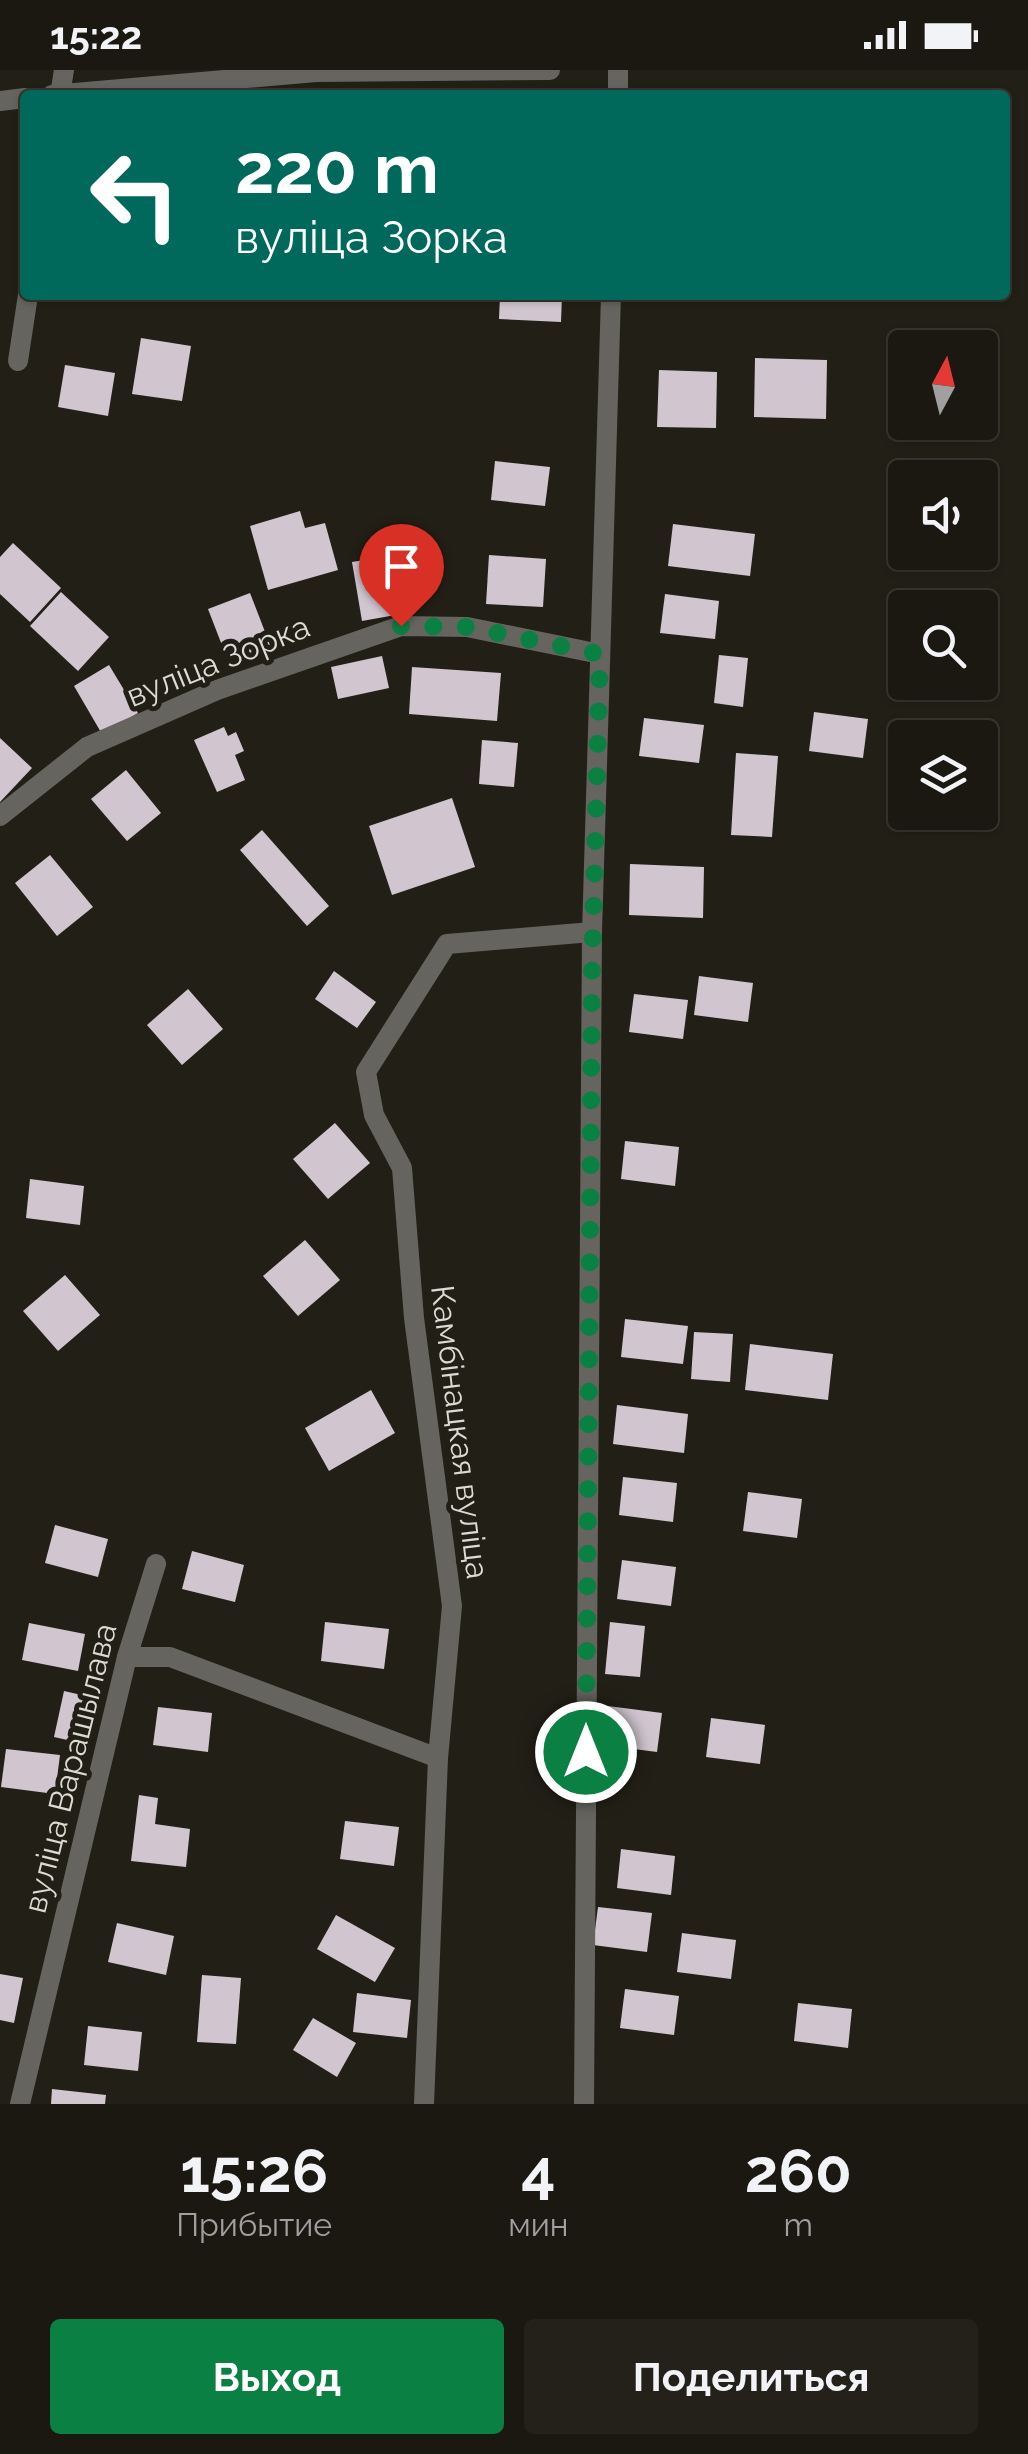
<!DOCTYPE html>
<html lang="ru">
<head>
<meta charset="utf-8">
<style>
	:root { --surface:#1a1810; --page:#232119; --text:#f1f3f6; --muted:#9fa09f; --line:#383730; --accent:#0b8043 }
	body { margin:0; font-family:Raleway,sans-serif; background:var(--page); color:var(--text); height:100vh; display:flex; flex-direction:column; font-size:38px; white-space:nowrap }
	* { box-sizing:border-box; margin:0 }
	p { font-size:32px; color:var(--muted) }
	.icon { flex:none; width:55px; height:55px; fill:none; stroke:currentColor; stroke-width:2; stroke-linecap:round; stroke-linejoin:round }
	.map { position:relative; height:2034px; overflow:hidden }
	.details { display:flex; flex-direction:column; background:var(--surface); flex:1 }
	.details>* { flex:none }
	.top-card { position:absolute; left:20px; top:20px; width:990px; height:210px; border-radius:10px; box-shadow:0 2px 8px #0004,0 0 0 2px var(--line); background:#00695c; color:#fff; overflow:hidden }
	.needle { width:65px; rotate:7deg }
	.controls { position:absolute; left:888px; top:260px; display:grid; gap:20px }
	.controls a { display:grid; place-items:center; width:110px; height:110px; border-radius:10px; background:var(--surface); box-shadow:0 2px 8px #0004,0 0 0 2px var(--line); font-size:50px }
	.pin { position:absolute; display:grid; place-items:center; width:85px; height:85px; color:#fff; margin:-102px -42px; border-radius:50% 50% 50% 0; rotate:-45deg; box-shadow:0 0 10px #0007 }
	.pin .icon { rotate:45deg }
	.me { position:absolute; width:110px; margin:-55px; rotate:0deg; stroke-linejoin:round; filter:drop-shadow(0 0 8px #0008) }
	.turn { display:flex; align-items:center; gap:35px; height:210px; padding:0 50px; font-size:45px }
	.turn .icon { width:130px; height:130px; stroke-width:2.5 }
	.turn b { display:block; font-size:70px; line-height:85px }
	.eta { display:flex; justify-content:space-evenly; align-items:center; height:170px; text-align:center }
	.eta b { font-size:60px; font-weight:700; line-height:70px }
	.primary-button { display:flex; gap:20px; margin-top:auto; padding:20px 50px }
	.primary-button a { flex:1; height:115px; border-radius:10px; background:var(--accent); color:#fff; font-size:40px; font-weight:700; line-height:115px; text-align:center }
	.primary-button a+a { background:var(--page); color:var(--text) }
	.status { display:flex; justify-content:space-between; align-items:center; height:70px; padding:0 50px; background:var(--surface); direction:ltr }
	.status svg { height:28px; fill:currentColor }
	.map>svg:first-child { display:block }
	.building { fill:#d1c6d0 }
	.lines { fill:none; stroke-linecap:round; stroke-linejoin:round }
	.minor { stroke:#65645f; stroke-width:20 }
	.tertiary { stroke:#65645f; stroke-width:20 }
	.route { stroke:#0b8043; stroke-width:18; stroke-dasharray:0 32.4 }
	.labels { text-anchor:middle; stroke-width:10; stroke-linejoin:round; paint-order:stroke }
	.street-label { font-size:32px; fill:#dbdad3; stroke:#222016 }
</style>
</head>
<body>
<div class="status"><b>15:22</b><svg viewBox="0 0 49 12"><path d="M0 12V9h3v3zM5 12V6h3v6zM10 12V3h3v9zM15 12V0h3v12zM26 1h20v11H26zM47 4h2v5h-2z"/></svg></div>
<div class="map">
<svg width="1028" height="2034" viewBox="0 0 1028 2034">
	<rect width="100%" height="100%" fill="#222016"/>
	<g class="building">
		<path d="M500 225H562L561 252 499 249Z"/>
		<path d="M667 225H737V231L667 230Z"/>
		<path d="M141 268 191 276 182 331 132 324Z"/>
		<path d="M755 288 827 290 826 349 754 347Z"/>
		<path d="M65 295 115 303 108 346 58 337Z"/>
		<path d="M659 300 717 302 716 358 657 357Z"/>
		<path d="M495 391 550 397 545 436 491 430Z"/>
		<path d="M300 441 305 458 325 453 338 500 268 520 250 456Z"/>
		<path d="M673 454 755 464 750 506 668 496Z"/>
		<path d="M13 473 61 518 30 552 0 524V487Z"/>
		<path d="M402 484 412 542 362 551 352 492Z"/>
		<path d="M489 485 546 489 543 537 486 534Z"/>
		<path d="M61 522 109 567 78 601 30 556Z"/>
		<path d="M250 523 272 580 230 596 208 539Z"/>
		<path d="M665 524 719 531 715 569 660 563Z"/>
		<path d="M719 585 748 588 743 637 714 633Z"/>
		<path d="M382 586 389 618 338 629 331 597Z"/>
		<path d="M109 595 138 643 102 664 74 616Z"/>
		<path d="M412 597 501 603 497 651 409 644Z"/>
		<path d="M814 642 868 649 863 688 809 681Z"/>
		<path d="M644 648 704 655 699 693 639 686Z"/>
		<path d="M224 657 228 666 236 662 244 681 235 685 245 710 217 722 194 670Z"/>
		<path d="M0 668 32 698 0 732Z"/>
		<path d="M482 670 518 673 514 717 479 714Z"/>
		<path d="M736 683 778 686 772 767 731 765Z"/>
		<path d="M126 700 161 743 127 771 91 729Z"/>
		<path d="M452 728 475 797 392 825 369 756Z"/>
		<path d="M262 760 329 836 307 856 240 780Z"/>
		<path d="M50 785 93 837 57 866 15 813Z"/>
		<path d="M630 794 704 797 703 848 629 845Z"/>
		<path d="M334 901 376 932 357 958 315 929Z"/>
		<path d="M699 906 753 913 748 952 694 945Z"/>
		<path d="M188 919 223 959 182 995 147 955Z"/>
		<path d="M634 924 688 930 683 969 629 962Z"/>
		<path d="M335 1053 370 1093 328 1129 293 1089Z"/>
		<path d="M625 1071 679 1077 675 1116 621 1109Z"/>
		<path d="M30 1109 84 1116 80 1155 26 1148Z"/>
		<path d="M305 1170 340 1210 298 1246 263 1206Z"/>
		<path d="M65 1205 100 1245 58 1281 23 1241Z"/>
		<path d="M625 1249 688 1256 683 1294 621 1287Z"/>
		<path d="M694 1262 733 1264 730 1312 691 1309Z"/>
		<path d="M750 1274 833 1284 828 1330 745 1320Z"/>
		<path d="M371 1320 395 1363 329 1401 305 1358Z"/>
		<path d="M617 1335 688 1344 684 1383 613 1374Z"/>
		<path d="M623 1407 677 1413 673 1452 619 1445Z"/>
		<path d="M748 1422 802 1429 797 1468 743 1461Z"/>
		<path d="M55 1455 108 1469 98 1507 45 1493Z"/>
		<path d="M192 1481 244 1495 235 1532 182 1519Z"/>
		<path d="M622 1490 676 1497 671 1536 617 1529Z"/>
		<path d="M325 1552 389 1559 384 1599 321 1591Z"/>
		<path d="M610 1552 645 1556 640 1607 605 1604Z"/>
		<path d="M29 1553 85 1564 78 1601 22 1590Z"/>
		<path d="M64 1621 99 1629 89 1675 54 1667Z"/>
		<path d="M608 1636 662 1643 657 1682 603 1675Z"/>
		<path d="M158 1637 212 1643 208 1682 153 1675Z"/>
		<path d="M711 1648 765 1655 760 1694 706 1687Z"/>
		<path d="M6 1679 60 1685 55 1724 1 1717Z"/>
		<path d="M139 1725 158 1728 155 1754 190 1759 186 1797 131 1791Z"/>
		<path d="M345 1751 399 1757 394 1796 340 1789Z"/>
		<path d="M621 1779 675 1786 671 1825 617 1818Z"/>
		<path d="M598 1837 652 1843 647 1882 593 1875Z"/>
		<path d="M336 1845 395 1878 375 1912 317 1879Z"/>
		<path d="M117 1853 174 1866 166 1905 108 1892Z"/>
		<path d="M682 1863 736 1870 731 1909 677 1902Z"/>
		<path d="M0 1904 23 1908 14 1953 0 1950Z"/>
		<path d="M202 1905 241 1908 236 1974 197 1972Z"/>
		<path d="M625 1919 679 1926 674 1965 620 1958Z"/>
		<path d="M357 1923 411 1930 407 1968 353 1962Z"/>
		<path d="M798 1933 852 1939 848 1978 794 1971Z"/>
		<path d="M313 1948 356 1973 337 2007 293 1980Z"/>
		<path d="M88 1956 142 1962 138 2001 84 1995Z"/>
		<path d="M52 2019 106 2025 105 2034H51Z"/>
	</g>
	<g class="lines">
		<g class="minor">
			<path d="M52 25 316 2 550 0"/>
			<path d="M60 25 64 0"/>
			<path d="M0 31 25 28"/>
			<path d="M18 291 28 225"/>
			<path d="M0 746 87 677 217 620 401 556 467 557 600 584"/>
			<path d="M127 1587H170L438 1688"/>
			<path d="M20 2034 127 1587 156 1494"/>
			<path d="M424 2034 438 1688 452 1536 414 1248 402 1098 374 1045 366 1002 447 874 592 862"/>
		</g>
		<g class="tertiary">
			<path d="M618 25V0"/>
			<path d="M584 2034 592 862 611 225"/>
		</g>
	</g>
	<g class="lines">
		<path class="route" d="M401 556 468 557 600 584 592 901 586 1682"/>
	</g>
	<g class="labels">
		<g class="street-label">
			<text transform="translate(218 591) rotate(-22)" y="11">вуліца Зорка</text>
			<text transform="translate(460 1362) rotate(83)" y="11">Камбінацкая вуліца</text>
			<text transform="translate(70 1698) rotate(-76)" y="11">вуліца Варашылава</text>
		</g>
	</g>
</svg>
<div class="controls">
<a><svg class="needle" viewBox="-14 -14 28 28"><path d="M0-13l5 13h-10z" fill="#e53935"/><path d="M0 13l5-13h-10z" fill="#9fa09f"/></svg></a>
<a><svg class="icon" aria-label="sound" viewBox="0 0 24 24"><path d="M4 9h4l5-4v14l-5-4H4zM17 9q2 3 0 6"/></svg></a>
<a><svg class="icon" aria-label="search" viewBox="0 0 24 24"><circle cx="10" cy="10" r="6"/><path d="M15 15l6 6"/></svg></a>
<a><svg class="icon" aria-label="layers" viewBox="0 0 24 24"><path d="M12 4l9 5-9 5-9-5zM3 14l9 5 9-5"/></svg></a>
</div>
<div class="pin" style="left:401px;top:556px;background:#d93025"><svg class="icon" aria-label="arrive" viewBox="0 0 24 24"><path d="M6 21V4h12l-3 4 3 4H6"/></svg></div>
<svg class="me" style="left:586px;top:1682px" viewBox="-20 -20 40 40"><circle r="17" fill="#0b8043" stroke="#fff" stroke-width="3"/><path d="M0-11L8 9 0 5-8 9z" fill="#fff"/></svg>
<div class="top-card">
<div class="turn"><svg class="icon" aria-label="left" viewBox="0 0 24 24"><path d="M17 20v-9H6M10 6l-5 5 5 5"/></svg><div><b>220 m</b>вуліца Зорка</div></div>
</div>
</div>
<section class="details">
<div class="eta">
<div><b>15:26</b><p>Прибытие</p></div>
<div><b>4</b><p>мин</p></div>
<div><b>260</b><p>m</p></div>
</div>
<div class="primary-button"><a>Выход</a><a>Поделиться</a></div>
</section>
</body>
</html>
